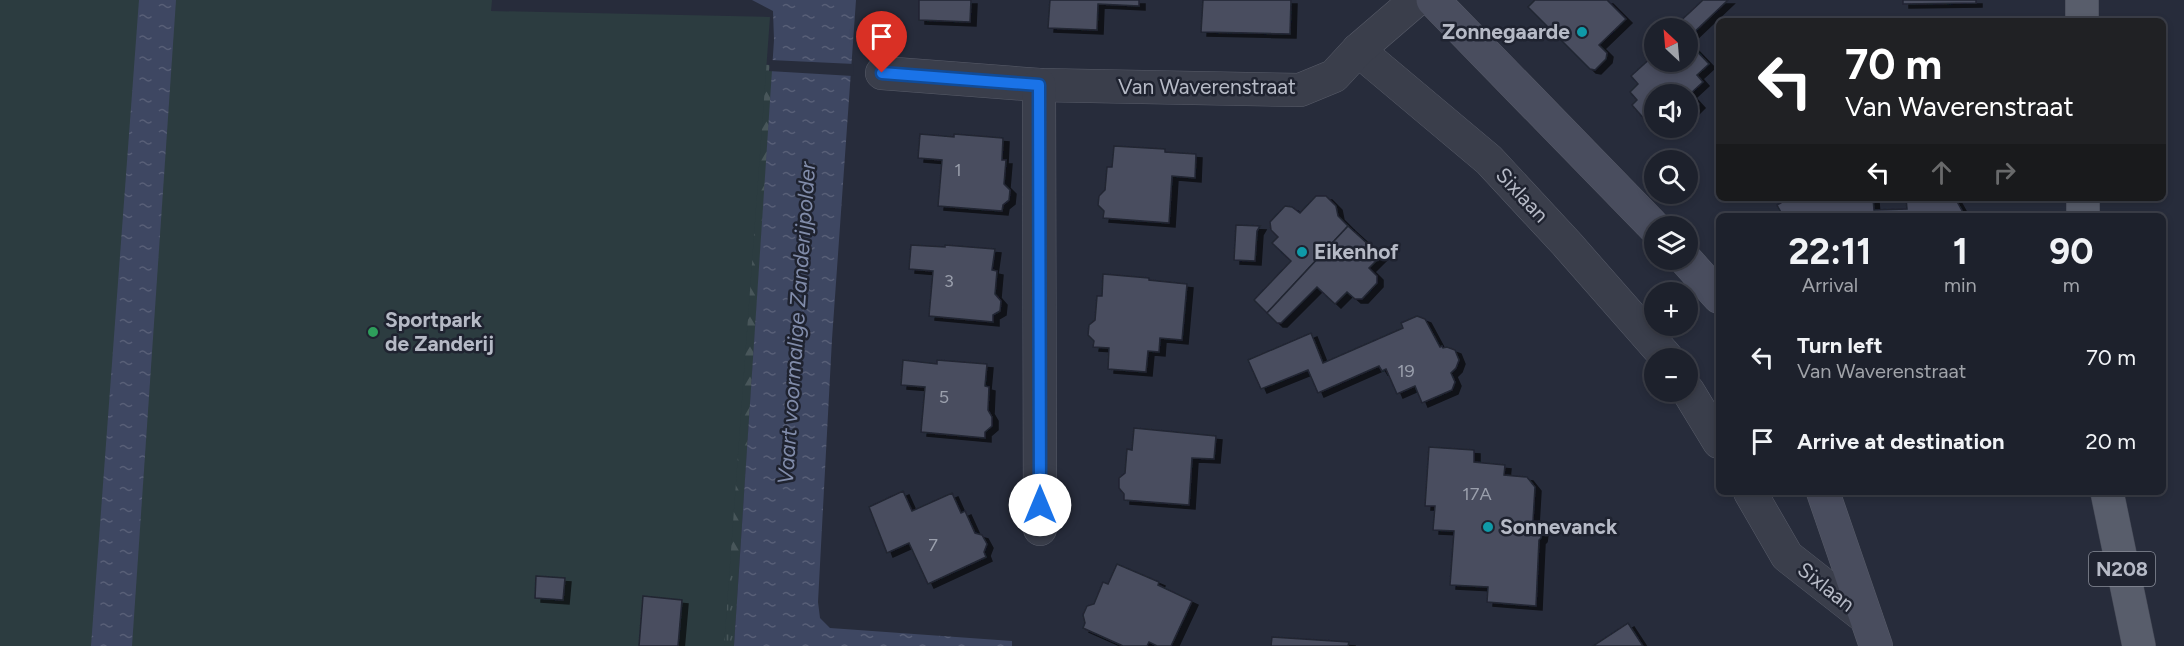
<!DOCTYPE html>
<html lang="en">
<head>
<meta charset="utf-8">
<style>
	:root { --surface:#1d212c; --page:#2a2e38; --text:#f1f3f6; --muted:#a0a3a9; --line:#3b3e48 }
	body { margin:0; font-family:Figtree,sans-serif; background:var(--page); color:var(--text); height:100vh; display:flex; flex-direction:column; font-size:22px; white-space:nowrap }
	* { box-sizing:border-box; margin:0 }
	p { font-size:20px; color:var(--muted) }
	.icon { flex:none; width:33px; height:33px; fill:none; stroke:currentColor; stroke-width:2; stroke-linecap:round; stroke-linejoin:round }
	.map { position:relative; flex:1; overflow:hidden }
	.panel { position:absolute; left:1716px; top:213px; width:450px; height:282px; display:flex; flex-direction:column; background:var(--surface); border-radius:9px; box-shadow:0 3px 9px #0003,0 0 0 2px var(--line) }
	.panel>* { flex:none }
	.hud { position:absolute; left:1716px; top:18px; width:450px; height:183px; border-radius:9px; box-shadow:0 3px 9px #0003,0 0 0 2px var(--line); background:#202124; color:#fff; overflow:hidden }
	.needle { width:39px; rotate:334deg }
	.tools { position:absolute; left:1644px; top:18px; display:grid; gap:12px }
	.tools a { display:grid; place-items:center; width:54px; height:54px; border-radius:50%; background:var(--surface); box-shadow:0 3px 9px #0003,0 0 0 2px var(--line); font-size:30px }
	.pin { position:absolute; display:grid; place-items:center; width:51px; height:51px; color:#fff; margin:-62px -26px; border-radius:50% 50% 50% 0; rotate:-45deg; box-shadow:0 0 6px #0007 }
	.pin .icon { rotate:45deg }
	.me { position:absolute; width:66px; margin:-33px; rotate:0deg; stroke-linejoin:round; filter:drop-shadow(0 0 4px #0008) }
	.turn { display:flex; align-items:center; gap:21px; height:126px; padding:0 30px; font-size:27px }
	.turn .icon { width:78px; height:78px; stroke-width:2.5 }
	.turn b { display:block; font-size:42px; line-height:51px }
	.lanes { display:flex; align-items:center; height:57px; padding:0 30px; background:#0003; justify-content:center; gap:30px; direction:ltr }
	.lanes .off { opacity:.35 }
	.eta { display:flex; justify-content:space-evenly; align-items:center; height:102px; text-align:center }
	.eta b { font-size:36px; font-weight:700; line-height:42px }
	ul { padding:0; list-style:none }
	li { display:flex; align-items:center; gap:18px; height:84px; padding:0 30px }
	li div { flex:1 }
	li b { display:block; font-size:22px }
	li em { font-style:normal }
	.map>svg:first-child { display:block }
	.grass { fill:url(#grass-tufts) }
	.forest { fill:url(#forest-firs) }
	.pitch { fill:#2c3c40 }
	.water { fill:url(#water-ripples) }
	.pier { fill:#272c3b }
	.building { fill:#484d5e; stroke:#212532; stroke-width:1.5; filter:url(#shadow) }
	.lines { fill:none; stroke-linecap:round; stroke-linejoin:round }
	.street-casing { stroke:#585c69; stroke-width:34 }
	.secondary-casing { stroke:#585c69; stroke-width:34 }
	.primary-casing { stroke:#434754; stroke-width:34 }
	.street { stroke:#3a3e4b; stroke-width:33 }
	.secondary { stroke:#494d5e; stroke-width:33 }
	.primary { stroke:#585d6b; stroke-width:33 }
	.route-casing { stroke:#114b97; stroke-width:15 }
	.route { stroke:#1a73e8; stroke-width:10 }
	.culture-dot { fill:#0f9aa8; stroke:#1f2330; stroke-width:2 }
	.leisure-dot { fill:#2e9e5b; stroke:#1f2330; stroke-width:2 }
	.labels { text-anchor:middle; stroke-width:5; stroke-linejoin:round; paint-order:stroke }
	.number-label { font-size:18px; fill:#9a9fac }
	.shield { fill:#1f2330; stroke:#898d99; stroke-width:1.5 }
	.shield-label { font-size:20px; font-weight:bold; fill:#b6bac6 }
	.poi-label { font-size:21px; font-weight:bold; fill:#b6bac6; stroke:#1f2330; text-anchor:start }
	.street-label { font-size:21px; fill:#b6bac6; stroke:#1f2330 }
	.water-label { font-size:22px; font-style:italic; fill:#818caa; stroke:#1f2330 }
</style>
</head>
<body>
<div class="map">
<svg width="2184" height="646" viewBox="0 0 2184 646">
	<defs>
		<pattern id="grass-tufts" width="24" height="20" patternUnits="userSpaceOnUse" patternTransform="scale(1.5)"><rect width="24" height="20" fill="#2c3c40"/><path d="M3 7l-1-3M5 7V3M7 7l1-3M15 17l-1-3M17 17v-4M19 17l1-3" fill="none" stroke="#48565a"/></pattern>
		<pattern id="forest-firs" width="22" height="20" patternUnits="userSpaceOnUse" patternTransform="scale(1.5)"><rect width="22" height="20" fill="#2c3c40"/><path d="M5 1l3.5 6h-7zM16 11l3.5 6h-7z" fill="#48565a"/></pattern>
		<pattern id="water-ripples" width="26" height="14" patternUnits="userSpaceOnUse" patternTransform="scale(1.5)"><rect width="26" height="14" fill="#3e4762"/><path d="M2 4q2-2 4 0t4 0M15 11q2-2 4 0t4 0" fill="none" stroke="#585f77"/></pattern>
		<filter id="shadow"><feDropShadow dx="6" dy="4" stdDeviation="0" flood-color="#0009"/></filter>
	</defs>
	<rect width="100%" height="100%" fill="#272c3b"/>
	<path class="grass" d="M709 554H740L734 646H701Z"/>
	<path class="forest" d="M740 64 773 65 740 554H709Z"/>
	<path class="pitch" d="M0 0H492L491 11 770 17 724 646H0Z"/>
	<g class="water">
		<path d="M139 0H176L132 646H91Z"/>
		<path d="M752 0H856L832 339 818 602 820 618 830 628 1012 641V646H734L774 40 773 11Z"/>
	</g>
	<path class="pier" d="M770 60 854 64 853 76 769 71Z"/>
	<g class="building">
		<path d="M919 0H971L970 22 919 20Z"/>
		<path d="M1050 0H1139V6L1098 4 1097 30 1048 28Z"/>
		<path d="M1203 0H1291L1290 34 1201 32Z"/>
		<path d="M1535 0H1607L1626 19 1599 45 1607 53 1606 59 1595 70 1590 69 1528 7Z"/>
		<path d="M1703 0H1728L1688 38V28H1673Z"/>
		<path d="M1903 0H1976V3L1903 4Z"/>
		<path d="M1689 43 1709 64 1697 75 1703 82 1690 94 1699 104 1688 115V94H1654L1653 129 1632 105 1637 100 1630 92 1638 84 1631 76 1654 55V62H1688V44Z"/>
		<path d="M920 134 954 137V134L1003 138 1002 160H1006L1004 184 1010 190 1009 200 1003 205 1002 211 938 206 942 160 918 158Z"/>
		<path d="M1114 146 1165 149V152L1196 154 1195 178 1172 176 1169 223 1103 218 1104 211 1098 205 1099 196 1105 190 1107 167H1112Z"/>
		<path d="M1316 196H1326L1336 206 1338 216 1348 226 1267 313 1254 300 1291 261 1272 243 1278 237 1271 230 1270 222 1285 206 1292 207 1300 213Z"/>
		<path d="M1789 198H1873L1874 210 1907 209 1906 198H1955L1965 216H1783L1777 205Z"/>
		<path d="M1236 225 1260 226 1257 231 1255 261 1234 260Z"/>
		<path d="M1348 226 1381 256 1369 268 1377 276V283L1362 299H1355L1347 292 1335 304 1317 287 1281 323H1277L1267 313Z"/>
		<path d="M911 245 945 247V245L995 249 992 270 997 271 995 294 1001 301 1000 311 993 315V322L929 316 933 271 909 269Z"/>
		<path d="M1103 274 1149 278V280L1187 284 1182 340 1160 338 1159 352 1148 351 1146 372 1108 369 1109 348 1093 347 1094 341 1088 335 1089 325 1095 320 1097 296H1102Z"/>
		<path d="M1417 316 1425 319 1440 347 1442 346 1443 348 1447 347 1455 350 1459 360 1456 368 1451 373 1455 382 1452 390 1422 403 1415 386 1397 394 1386 369 1382 371 1379 366 1318 393 1308 370 1261 389 1248 360 1311 333 1323 363 1403 328 1401 323Z"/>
		<path d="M903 360 937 364V360L987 364 985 386 989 387 988 410 992 417V426L985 432V438L921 432 925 387 901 385Z"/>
		<path d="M1134 428 1216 436 1214 459 1192 458 1189 505 1124 500V494L1119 488V478L1125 473 1127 449 1132 450Z"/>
		<path d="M1429 447 1474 450V462L1505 465 1504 475 1527 477 1535 487 1533 521H1542L1543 524 1541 538 1539 540 1536 606 1487 602 1488 587 1450 585 1454 531 1433 530 1435 506H1425Z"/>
		<path d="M903 491 912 511 952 493 961 513 965 511 975 533 982 535 987 544 984 552 986 557 928 584 909 543 887 553 869 507Z"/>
		<path d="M1117 564 1159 582 1158 585 1192 601 1171 646H1157L1149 642 1147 646H1123L1083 628 1085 623 1083 615 1087 606 1094 604 1103 582 1108 584Z"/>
		<path d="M536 576 565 578 563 600 535 598Z"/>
		<path d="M643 596 682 600 678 646H639Z"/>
		<path d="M1628 623 1643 646H1593Z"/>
		<path d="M1272 637 1349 642 1348 646H1271Z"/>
	</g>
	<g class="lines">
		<defs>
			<g id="street">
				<path d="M1358 50 1489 160 1566 243 1667 358"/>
				<path d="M882 73 1039 85 1300 90 1334 76 1358 50 1416 0"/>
				<path d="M1039 85 1040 529"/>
				<path d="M1688 391 1719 442"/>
				<path d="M1750 492 1787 556 1866 618"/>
			</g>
			<g id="secondary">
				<path d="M1433 0 1654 227"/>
				<path d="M1686 260 1719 297"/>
				<path d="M1823 492 1876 646"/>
			</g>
			<g id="primary">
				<path d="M2082 0V21"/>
				<path d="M2083 198V216"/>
				<path d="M2107 492 2139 646"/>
			</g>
		</defs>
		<use href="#street" class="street-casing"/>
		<use href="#secondary" class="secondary-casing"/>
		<use href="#primary" class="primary-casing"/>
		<use href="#street" class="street"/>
		<use href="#secondary" class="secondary"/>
		<use href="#primary" class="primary"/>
	</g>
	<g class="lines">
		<defs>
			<path id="route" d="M882 73 1039 85 1040 505"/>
		</defs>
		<use href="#route" class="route-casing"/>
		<use href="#route" class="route"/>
	</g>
	<g class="culture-dot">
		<circle cx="1582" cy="32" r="6"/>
		<circle cx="1302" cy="252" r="6"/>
		<circle cx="1488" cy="527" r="6"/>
	</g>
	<circle class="leisure-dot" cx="373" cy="332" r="6"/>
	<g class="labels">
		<g class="number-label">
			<text x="958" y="176">1</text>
			<text x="949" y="287">3</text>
			<text x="1406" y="377">19</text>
			<text x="944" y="403">5</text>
			<text x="1477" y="500">17A</text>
			<text x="933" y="551">7</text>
		</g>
		<rect class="shield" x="2089" y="552" width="66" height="34" rx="4.5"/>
		<g class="shield-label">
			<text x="2122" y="576">N208</text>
		</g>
		<g class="poi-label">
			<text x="1570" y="39" text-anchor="end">Zonnegaarde</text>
			<text x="1314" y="259">Eikenhof</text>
			<text x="385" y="327">Sportpark<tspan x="385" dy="24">de Zanderij</tspan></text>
			<text x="1500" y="534">Sonnevanck</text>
		</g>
		<g class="street-label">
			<text x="1207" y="94">Van Waverenstraat</text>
			<text transform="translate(1522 195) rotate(47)" y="7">Sixlaan</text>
			<text transform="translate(1826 587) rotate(38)" y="7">Sixlaan</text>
		</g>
		<g class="water-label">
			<text transform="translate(796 323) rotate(-86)" y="8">Vaart voormalige Zanderijpolder</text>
		</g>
	</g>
</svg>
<div class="tools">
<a><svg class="needle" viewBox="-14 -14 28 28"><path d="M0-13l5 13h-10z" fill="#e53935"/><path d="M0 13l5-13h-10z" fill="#a0a3a9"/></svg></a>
<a><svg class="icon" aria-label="sound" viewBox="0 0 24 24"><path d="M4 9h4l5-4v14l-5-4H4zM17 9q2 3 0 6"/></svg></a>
<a><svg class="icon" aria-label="search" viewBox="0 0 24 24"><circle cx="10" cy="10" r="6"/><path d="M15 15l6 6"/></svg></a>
<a><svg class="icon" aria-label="layers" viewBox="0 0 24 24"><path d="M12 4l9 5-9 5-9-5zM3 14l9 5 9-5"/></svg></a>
<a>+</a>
<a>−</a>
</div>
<div class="pin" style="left:882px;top:73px;background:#d93025"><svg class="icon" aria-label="arrive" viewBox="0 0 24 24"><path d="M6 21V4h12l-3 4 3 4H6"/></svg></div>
<svg class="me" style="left:1040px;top:505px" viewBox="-20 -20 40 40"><circle r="19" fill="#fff"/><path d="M0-13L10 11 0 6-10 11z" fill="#1a73e8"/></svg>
<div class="hud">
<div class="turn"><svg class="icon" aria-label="left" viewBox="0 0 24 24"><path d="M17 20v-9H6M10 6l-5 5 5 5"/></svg><div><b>70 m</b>Van Waverenstraat</div></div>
<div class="lanes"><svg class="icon" aria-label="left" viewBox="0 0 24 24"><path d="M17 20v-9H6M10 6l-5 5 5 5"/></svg><svg class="icon off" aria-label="ahead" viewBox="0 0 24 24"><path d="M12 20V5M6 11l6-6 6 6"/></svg><svg class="icon off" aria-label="right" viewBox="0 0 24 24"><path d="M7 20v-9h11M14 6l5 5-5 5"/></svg></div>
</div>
<section class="panel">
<div class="eta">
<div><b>22:11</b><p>Arrival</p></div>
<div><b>1</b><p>min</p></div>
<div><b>90</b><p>m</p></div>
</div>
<ul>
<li><svg class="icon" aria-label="left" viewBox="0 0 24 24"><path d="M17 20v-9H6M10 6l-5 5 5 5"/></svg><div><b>Turn left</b><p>Van Waverenstraat</p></div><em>70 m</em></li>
<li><svg class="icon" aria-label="arrive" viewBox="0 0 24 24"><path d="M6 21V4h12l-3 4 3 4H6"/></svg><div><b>Arrive at destination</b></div><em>20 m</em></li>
</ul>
</section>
</div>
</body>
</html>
